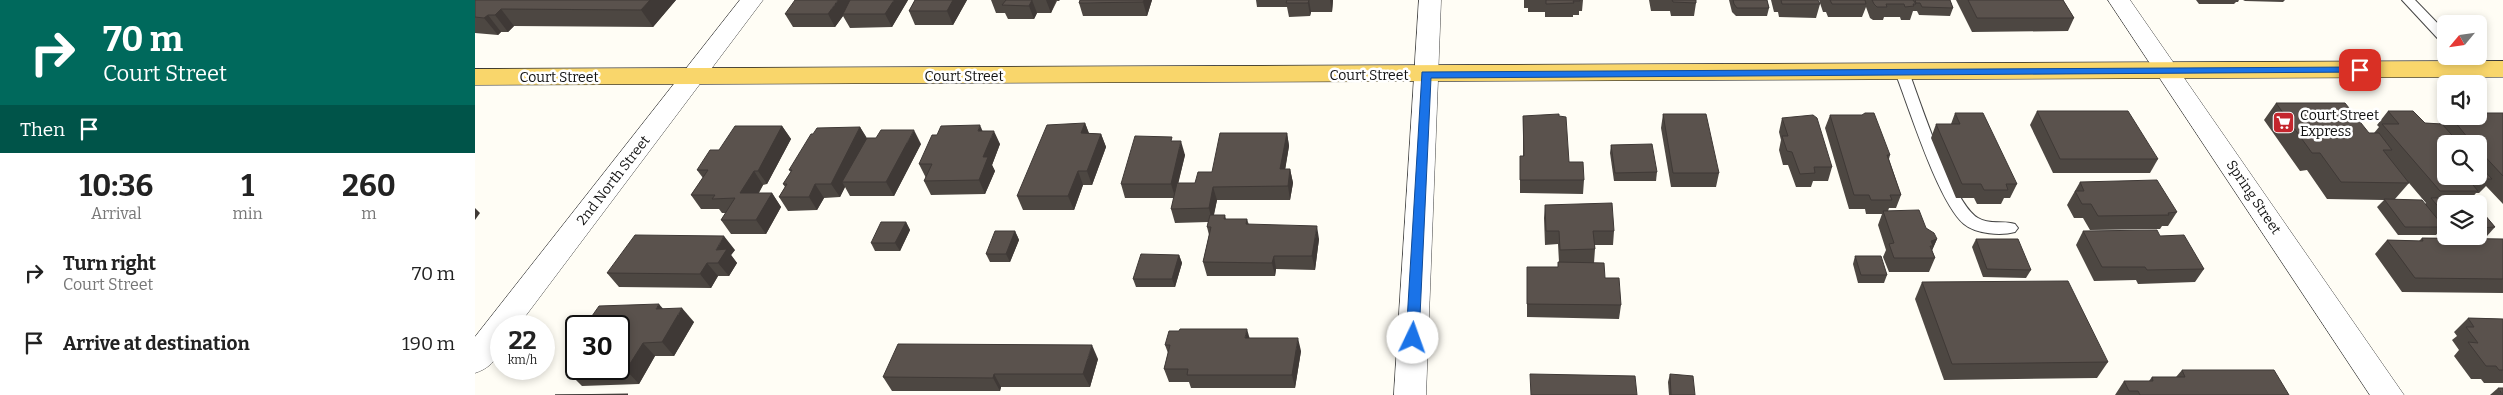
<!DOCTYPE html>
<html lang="en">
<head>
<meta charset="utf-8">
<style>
	:root { --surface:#fff; --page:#f2f2f2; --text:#222; --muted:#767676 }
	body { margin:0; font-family:Bitter,serif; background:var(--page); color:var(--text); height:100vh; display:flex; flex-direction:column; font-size:19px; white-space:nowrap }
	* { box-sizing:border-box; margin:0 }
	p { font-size:16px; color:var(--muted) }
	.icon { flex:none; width:28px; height:28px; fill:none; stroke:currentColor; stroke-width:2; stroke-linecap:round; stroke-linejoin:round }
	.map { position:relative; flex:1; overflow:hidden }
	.details { display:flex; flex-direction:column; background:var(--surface); width:475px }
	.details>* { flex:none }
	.top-card { background:#00695c; color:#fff; overflow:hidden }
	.needle { width:32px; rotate:241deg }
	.buttons { position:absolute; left:1962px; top:15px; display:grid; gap:10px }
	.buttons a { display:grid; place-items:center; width:50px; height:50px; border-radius:8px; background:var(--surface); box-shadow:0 2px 8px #0003; font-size:25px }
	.speed { position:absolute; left:15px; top:315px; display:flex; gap:10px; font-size:25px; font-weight:700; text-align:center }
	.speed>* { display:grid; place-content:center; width:65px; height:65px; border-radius:50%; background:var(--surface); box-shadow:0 2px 8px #0003; line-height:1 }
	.speed small { font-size:12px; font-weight:400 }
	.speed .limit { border:2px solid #111; border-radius:8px; background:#fff; color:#111 }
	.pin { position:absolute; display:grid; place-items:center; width:42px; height:42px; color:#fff; margin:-21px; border-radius:10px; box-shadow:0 2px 8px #0006 }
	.me { position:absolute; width:55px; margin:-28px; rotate:3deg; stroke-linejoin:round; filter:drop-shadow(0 0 4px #0008) }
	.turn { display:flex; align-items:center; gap:18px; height:105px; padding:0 20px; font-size:22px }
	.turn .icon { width:65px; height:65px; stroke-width:2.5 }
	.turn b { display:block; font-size:35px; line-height:42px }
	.then { display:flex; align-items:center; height:48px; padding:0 20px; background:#0003; gap:10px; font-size:19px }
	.eta { display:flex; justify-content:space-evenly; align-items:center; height:85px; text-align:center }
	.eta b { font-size:30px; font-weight:700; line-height:35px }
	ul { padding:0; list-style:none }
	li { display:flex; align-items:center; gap:15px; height:70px; padding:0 20px }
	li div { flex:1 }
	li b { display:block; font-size:19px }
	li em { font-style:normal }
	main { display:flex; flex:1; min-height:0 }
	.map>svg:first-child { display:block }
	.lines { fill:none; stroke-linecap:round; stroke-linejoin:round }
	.lane-casing { stroke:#444; stroke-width:2 }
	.street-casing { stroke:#444; stroke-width:1 }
	.primary-casing { stroke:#222; stroke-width:1 }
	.lane { fill:#fff; fill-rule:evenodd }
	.street { fill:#fff; fill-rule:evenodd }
	.primary { fill:#f9d66b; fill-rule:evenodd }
	.wall { fill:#4d4742; fill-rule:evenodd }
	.shaded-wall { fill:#3f3936 }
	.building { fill:#5a524d; stroke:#3f3936 }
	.route { fill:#1a73e8; stroke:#114b97 }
	.labels { text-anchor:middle; stroke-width:5; stroke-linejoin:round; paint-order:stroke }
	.street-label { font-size:14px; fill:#111; stroke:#fff }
	.poi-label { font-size:14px; fill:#111; stroke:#fff; text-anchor:start }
</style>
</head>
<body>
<main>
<section class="details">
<div class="top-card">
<div class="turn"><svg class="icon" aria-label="right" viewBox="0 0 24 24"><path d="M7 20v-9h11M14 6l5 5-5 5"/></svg><div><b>70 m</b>Court Street</div></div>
<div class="then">Then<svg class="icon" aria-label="arrive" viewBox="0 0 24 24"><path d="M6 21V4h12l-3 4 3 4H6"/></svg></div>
</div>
<div class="eta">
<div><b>10:36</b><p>Arrival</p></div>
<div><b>1</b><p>min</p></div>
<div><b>260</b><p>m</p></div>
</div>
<ul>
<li><svg class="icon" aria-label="right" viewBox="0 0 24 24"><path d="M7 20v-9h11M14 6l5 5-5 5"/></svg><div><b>Turn right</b><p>Court Street</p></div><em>70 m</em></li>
<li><svg class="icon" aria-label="arrive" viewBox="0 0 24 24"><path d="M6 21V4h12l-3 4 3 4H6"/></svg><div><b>Arrive at destination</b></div><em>190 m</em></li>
</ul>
</section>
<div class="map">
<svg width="2028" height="395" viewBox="0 0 2028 395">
	<rect width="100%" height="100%" fill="#fffdf5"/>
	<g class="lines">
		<defs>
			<g id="lane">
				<path d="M1927 0H1940L1971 32V43L1966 42Z"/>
				<path d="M1982 56H1996L2008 70 2001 74 1996 73Z"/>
				<path d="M1427 68 1434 72C1445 101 1478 204 1503 218 1514 225 1528 220 1540 224L1543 228 1540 232C1526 236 1501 234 1489 224 1463 202 1434 107 1420 72Z"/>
			</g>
			<g id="street">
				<path d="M265 0H288L43 326H26C26 349 24 365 0 373V337Z"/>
				<path d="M944 0H966L951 395H919Z"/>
				<path d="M1633 0H1655L1929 395H1895Z"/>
			</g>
			<path id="primary" d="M2028 61V77L0 85V69Z"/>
		</defs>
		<use href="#lane" class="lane-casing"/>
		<use href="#street" class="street-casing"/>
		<use href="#primary" class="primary-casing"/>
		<use href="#lane" class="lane"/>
		<use href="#street" class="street"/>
		<use href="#primary" class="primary"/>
	</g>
	<g class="wall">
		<path d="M0 0H201L178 27 39 26 33 32H26L23 35 0 33Z"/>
		<path d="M433 0 417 27 375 28 368 16 360 27H318L310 14Z"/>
		<path d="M440 0H492L478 25H440L434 11Z"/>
		<path d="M516 0H585L584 1H582L576 13H562L559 19H533L530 13H521Z"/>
		<path d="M677 0 672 16H608L604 3Z"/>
		<path d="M781 0H858L857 12H836L835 16 814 17 812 7H782Z"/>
		<path d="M1049 0H1108L1107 11H1104V15H1098V17H1070V12H1053V8H1049Z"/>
		<path d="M1174 0H1221V3L1219 16H1196L1195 11H1176Z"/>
		<path d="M1254 0H1292L1294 8 1292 16H1261L1257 12Z"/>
		<path d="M1296 0H1343L1345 4 1341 18 1304 17 1303 12H1299Z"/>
		<path d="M1344 0H1475L1478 8 1475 16 1444 15 1442 11H1438L1435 20H1426L1425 17H1409L1408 20H1398L1395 18 1391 7 1387 17H1353L1351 12H1348Z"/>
		<path d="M1481 0H1588L1599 18 1593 31 1497 32Z"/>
		<path d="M1721 0H1764L1763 2H1761L1759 4H1724Z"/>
		<path d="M1768 0H1810L1808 2 1770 1Z"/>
		<path d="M1801 103 1894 133H1899L1904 127 1902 125 1913 111 1950 123 1964 124 1971 115V116H2004L2028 113V204L2011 186 2004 193H2001L1996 199 1971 204V233L1967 228 1961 235H1923L1902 207 1909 200 1852 199 1832 170 1825 171 1789 120ZM1971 144H2004V176ZM1934 183 1951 203 1950 204 1920 199Z"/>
		<path d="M1562 111 1683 159 1675 173H1578L1555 125Z"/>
		<path d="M1480 113 1542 184 1535 198H1529L1526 204H1502L1499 198H1481L1456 138 1461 124H1476Z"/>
		<path d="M1188 114 1244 173 1241 187H1196L1186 128Z"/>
		<path d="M1355 115 1415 155 1414 159 1426 195 1421 208H1414L1413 211 1451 228 1462 239 1457 250 1460 258 1454 272H1414L1408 257 1411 250 1403 225 1407 214H1391L1390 209H1374L1350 128Z"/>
		<path d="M1048 116 1094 162 1109 180 1108 194 1045 193V156H1048Z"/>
		<path d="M1307 118 1357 167 1353 181H1338L1336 187H1321L1313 165H1308L1304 150 1306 140 1304 132Z"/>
		<path d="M610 123 614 133 626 134 631 147 617 185H608L599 210H548L542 196Z"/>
		<path d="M307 126 316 139 292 184 288 185 284 193H297L306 207 291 234H256L246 220 251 213H247L244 209H226L216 195 228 178 222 170 244 150Z"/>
		<path d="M385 127 392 138 446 144 419 196H375L370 187 365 197 349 198 342 210 313 211 304 197 310 187 308 184 316 172 314 170Z"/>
		<path d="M507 131 525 144 517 165 520 171 510 194 456 195 449 181 451 178 444 164Z"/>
		<path d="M812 133 814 146 810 169H815L818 183 815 200H742L739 215H750L751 219H772L774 225 844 239 840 270 801 269 800 276H732L728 262 734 235 732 227 733 222 700 223 696 209 699 198H650L646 184 698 141 710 155 703 183H720L737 172Z"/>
		<path d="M1136 145 1182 172 1181 181H1139L1135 153Z"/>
		<path d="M1605 182 1702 212 1693 226H1687L1685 229 1615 230 1608 218H1599L1592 205Z"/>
		<path d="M1070 205 1139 231 1138 245H1120V249L1119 263 1130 278 1146 305 1144 319 1052 317V267H1083V262H1084L1083 244 1070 245 1069 218Z"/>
		<path d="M2004 208 2020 227 2012 236H2004Z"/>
		<path d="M431 222 435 230 425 251H400L396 243Z"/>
		<path d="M540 231 544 240 535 262H515L511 254Z"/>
		<path d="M1608 231 1685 236 1729 269 1720 282 1663 284 1661 280 1619 281 1601 245Z"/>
		<path d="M1947 238 2028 239V293L1927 292 1900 254 1912 240 1944 241Z"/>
		<path d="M1501 239 1556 270 1551 278 1508 277 1497 247Z"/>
		<path d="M260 250 256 255 262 263 254 276H243L236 288 144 287 132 273Z"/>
		<path d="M704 255 707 263 700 287H661L658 279Z"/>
		<path d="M1380 256 1412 275 1409 283H1383L1378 264Z"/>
		<path d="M1447 282 1633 362 1622 378 1469 380 1440 299Z"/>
		<path d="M188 309 219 322 199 356H180L164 384 107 386 94 373Z"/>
		<path d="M1993 318 2028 319V383H2009L2006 379H1996L1979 356 1984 350 1977 340 1982 336 1979 332Z"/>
		<path d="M775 338 826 351 820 388H716L714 382H694L689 369 693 353 690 345Z"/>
		<path d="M623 359 615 387H526L525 391H417L408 377Z"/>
		<path d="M1707 370 1814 395H1640L1649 381H1674L1677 377H1701Z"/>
		<path d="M1195 374 1220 395H1194L1193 382Z"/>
		<path d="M2023 388 2028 395H2015Z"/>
	</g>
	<g class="shaded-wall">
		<path d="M175 0H201L178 27 166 10Z"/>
		<path d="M363 0H379L368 14V16L360 27 353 14Z"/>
		<path d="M419 0H433L417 27 410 14Z"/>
		<path d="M478 0H492L478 25 472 11Z"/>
		<path d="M557 0 562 13 559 19 554 6Z"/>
		<path d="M571 0H581L576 13Z"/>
		<path d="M669 0H677L672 16 668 2Z"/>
		<path d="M834 0 836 12 835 16 833 3Z"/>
		<path d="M855 0H858L857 12Z"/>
		<path d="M26 9 39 26 33 32 20 15Z"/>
		<path d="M13 15 26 32 23 35 9 18Z"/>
		<path d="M610 123 615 137 606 133Z"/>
		<path d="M505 125 511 139 503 131Z"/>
		<path d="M307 126 316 139 292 184 283 171Z"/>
		<path d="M385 127 393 141 367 182 370 187 365 197 356 184Z"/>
		<path d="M439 130 446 144 419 196 411 182Z"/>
		<path d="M519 131 525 144 517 165 520 171 510 194 504 180 508 157Z"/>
		<path d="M812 133 814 146 808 183 805 169Z"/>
		<path d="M626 134 631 147 617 185 612 171Z"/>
		<path d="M706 141 710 155 700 197 696 184Z"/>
		<path d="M815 169 818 183 815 200 813 186Z"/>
		<path d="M279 171 288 185 275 207 265 193Z"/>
		<path d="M603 171 608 185 599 210 593 196Z"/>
		<path d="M340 184 349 198 342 210 334 197Z"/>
		<path d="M738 187 742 200 737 222 734 208Z"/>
		<path d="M297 193 306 207 291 234 281 220Z"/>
		<path d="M0 208 5 213 0 220Z"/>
		<path d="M431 222 435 230 425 251 420 243Z"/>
		<path d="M842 226 844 239 840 270 837 256Z"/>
		<path d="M540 231 544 240 535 262 531 254Z"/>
		<path d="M249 236 260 250 256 255 262 263 254 276 243 263 241 250Z"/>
		<path d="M1462 239 1456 253H1455L1458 246 1456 241Z"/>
		<path d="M704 255 707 263 700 287 697 279Z"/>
		<path d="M799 256 801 269 800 276 797 263Z"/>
		<path d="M232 263 243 276 236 288 225 274Z"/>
		<path d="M184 304 196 318 181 309Z"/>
		<path d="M207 308 219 322 199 356 187 342Z"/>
		<path d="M772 329 776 343 770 338Z"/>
		<path d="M823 338 826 351 820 388 817 375Z"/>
		<path d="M168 343 180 356 164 384 151 370Z"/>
		<path d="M617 345 623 359 615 387 608 374Z"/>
		<path d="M519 374 526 387 525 391 518 378Z"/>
	</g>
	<g class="building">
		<path d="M0 0H175L166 10 26 9 20 15H13L9 18 0 17Z"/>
		<path d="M320 0H363L353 14H310Z"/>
		<path d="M375 0H419L410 14H368Z"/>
		<path d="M440 0H478L472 11H434Z"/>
		<path d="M531 0H557L554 6 527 5Z"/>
		<path d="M605 0H669L668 2 604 3Z"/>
		<path d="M812 0H834L833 3H811Z"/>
		<path d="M1071 0H1105V1H1098L1099 3 1071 4Z"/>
		<path d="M1197 0H1221V3L1198 2Z"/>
		<path d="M1258 0H1292L1294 8H1262L1259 4Z"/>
		<path d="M1306 0H1343L1345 4H1307Z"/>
		<path d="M1355 0H1390L1391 4H1357Z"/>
		<path d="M1397 0H1438L1441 4H1438L1439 6 1430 7 1429 4H1411L1412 7H1402L1399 4Z"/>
		<path d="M1440 0H1475L1478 8 1447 7 1445 3H1441Z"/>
		<path d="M1493 0H1588L1599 18H1502Z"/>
		<path d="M1801 103H1870L1894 133H1904L1917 150H1908L1934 183 1866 182 1845 153H1837Z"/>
		<path d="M1562 111H1653L1683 159H1585Z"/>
		<path d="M1913 111H1938L1950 123 1967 124 1985 144H1971V176H2004V165L2017 179H1993L2003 191H1965L1907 124H1924Z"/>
		<path d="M1390 113H1399L1415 155H1412L1426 195H1415L1417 200H1396L1394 195H1379L1355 115H1387Z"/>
		<path d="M1480 113H1508L1542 184H1531L1533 190H1509L1506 184H1487L1461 124H1485Z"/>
		<path d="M2004 113H2028V176L2004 150V144H1998L1975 116H2004Z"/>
		<path d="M1084 114V116L1091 117 1094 162H1108L1109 180H1045V156H1049L1048 116Z"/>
		<path d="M1188 114H1231L1244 173H1198Z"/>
		<path d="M1338 115 1342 118 1357 167H1339L1340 173 1325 174 1317 152 1312 151 1307 136H1313L1307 118Z"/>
		<path d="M610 123 606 133 626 134 612 171H603L593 196H542L572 125Z"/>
		<path d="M505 125 503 131H519L508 157H513L504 180 449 181 457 164H444L457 135H462L466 126Z"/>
		<path d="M260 126H307L283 171H279L265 193H297L281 220H246L260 198 237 199 240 195H216L233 170H222L235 150H244Z"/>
		<path d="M385 127 356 184H340L334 197H304L312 184H308L317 170H314L336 134H338L342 128Z"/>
		<path d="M406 130H439L411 182H367L392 138H401Z"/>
		<path d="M745 133H812L805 169H815L813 186 738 187 734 208 696 209 702 183H720L723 172H737Z"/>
		<path d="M660 136 697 137 696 141H706L696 184H646Z"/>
		<path d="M1177 144 1182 172 1140 173 1136 145Z"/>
		<path d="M1682 180 1702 212 1693 213 1694 215 1623 216 1616 204H1607L1600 191H1609L1605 182Z"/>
		<path d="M1994 197 2000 204H1971V216L1956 198Z"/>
		<path d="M1909 199 1947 200 1969 227H1930Z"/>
		<path d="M1137 203 1139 231H1118L1120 249 1085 250 1084 231H1071L1070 205Z"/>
		<path d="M2004 208 2020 227 2004 228Z"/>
		<path d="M1444 210 1451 228 1459 233 1462 239 1456 241 1458 246H1455L1460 258H1419L1414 244 1419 243 1408 211Z"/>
		<path d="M735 215H750L749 219H772L771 224 842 226 837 256H799L797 263 728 262 736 227H732Z"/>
		<path d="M406 222H431L420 243H396Z"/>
		<path d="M1682 230 1685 236 1709 235 1729 269 1672 270 1670 267H1627L1608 231Z"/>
		<path d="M520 231H540L531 254H511Z"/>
		<path d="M160 235 249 236 241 250 252 249 243 263H232L225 274 132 273Z"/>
		<path d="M1947 238 2028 239V279L1940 278 1912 240 1948 241Z"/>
		<path d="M1501 239H1543L1556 270 1512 269Z"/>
		<path d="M666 254 704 255 697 279H658Z"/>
		<path d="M1380 256H1406L1412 275H1386Z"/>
		<path d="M1083 262 1129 263 1130 278H1144L1146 305 1052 304V267H1083Z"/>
		<path d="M1593 281 1633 362 1477 364 1447 282Z"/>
		<path d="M184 304 181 309 207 308 187 342 168 343 151 370 94 373 101 361V369H144V326H110L124 306Z"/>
		<path d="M1993 318 2028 319V370H2024L2021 366H2011L1993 342 2003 343 1991 327H1999Z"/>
		<path d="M705 329H772L770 338H823L817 375H712L713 369H689L695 345H690L694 331H704Z"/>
		<path d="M423 344 617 345 608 374H519L518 378 408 377Z"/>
		<path d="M1707 370H1799L1814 395H1665L1663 391H1654L1649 381H1678L1677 377H1710Z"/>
		<path d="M1055 374 1160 376 1162 395H1056Z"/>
		<path d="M1195 374 1218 376 1220 395H1196Z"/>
		<path d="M2023 388H2028V395Z"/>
		<path d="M153 394 152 395H80Z"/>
	</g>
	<path class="route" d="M1885 67 1890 70 1889 72 956 78 944 338 938 344 931 338 947 72Z"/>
	<defs>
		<symbol id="supermarket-square" viewBox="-11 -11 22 22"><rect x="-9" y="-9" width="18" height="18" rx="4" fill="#c4262e" stroke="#fff"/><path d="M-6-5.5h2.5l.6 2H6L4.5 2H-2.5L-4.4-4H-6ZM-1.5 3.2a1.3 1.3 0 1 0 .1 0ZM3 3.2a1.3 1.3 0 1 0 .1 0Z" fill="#fff"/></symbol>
	</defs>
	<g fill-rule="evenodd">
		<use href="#supermarket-square" x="1796" y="110" width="25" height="25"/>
	</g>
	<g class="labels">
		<g class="street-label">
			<text x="894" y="80">Court Street</text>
			<text x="489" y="81">Court Street</text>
			<text x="84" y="82">Court Street</text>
			<text transform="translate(138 180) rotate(-52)" y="5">2nd North Street</text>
			<text transform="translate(1779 197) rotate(56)" y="5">Spring Street</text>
		</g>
		<g class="poi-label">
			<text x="1825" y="120">Court Street<tspan x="1825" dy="16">Express</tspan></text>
		</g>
	</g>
</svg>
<div class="buttons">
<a><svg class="needle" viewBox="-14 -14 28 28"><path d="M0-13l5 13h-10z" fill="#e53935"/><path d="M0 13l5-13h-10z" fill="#767676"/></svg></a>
<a><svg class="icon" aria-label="sound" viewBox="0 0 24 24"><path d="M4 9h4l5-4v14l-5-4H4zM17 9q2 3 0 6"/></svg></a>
<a><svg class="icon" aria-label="search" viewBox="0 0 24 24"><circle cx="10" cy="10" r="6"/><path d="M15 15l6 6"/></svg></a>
<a><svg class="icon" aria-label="layers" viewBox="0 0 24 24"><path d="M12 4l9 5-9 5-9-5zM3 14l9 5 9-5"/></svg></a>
</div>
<div class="speed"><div>22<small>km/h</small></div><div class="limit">30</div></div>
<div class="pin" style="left:1885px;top:70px;background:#d93025"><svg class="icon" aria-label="arrive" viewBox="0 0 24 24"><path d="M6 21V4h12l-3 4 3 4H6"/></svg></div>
<svg class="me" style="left:938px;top:338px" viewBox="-20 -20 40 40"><circle r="19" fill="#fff"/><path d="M0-13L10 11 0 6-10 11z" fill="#1a73e8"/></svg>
</div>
</main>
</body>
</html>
